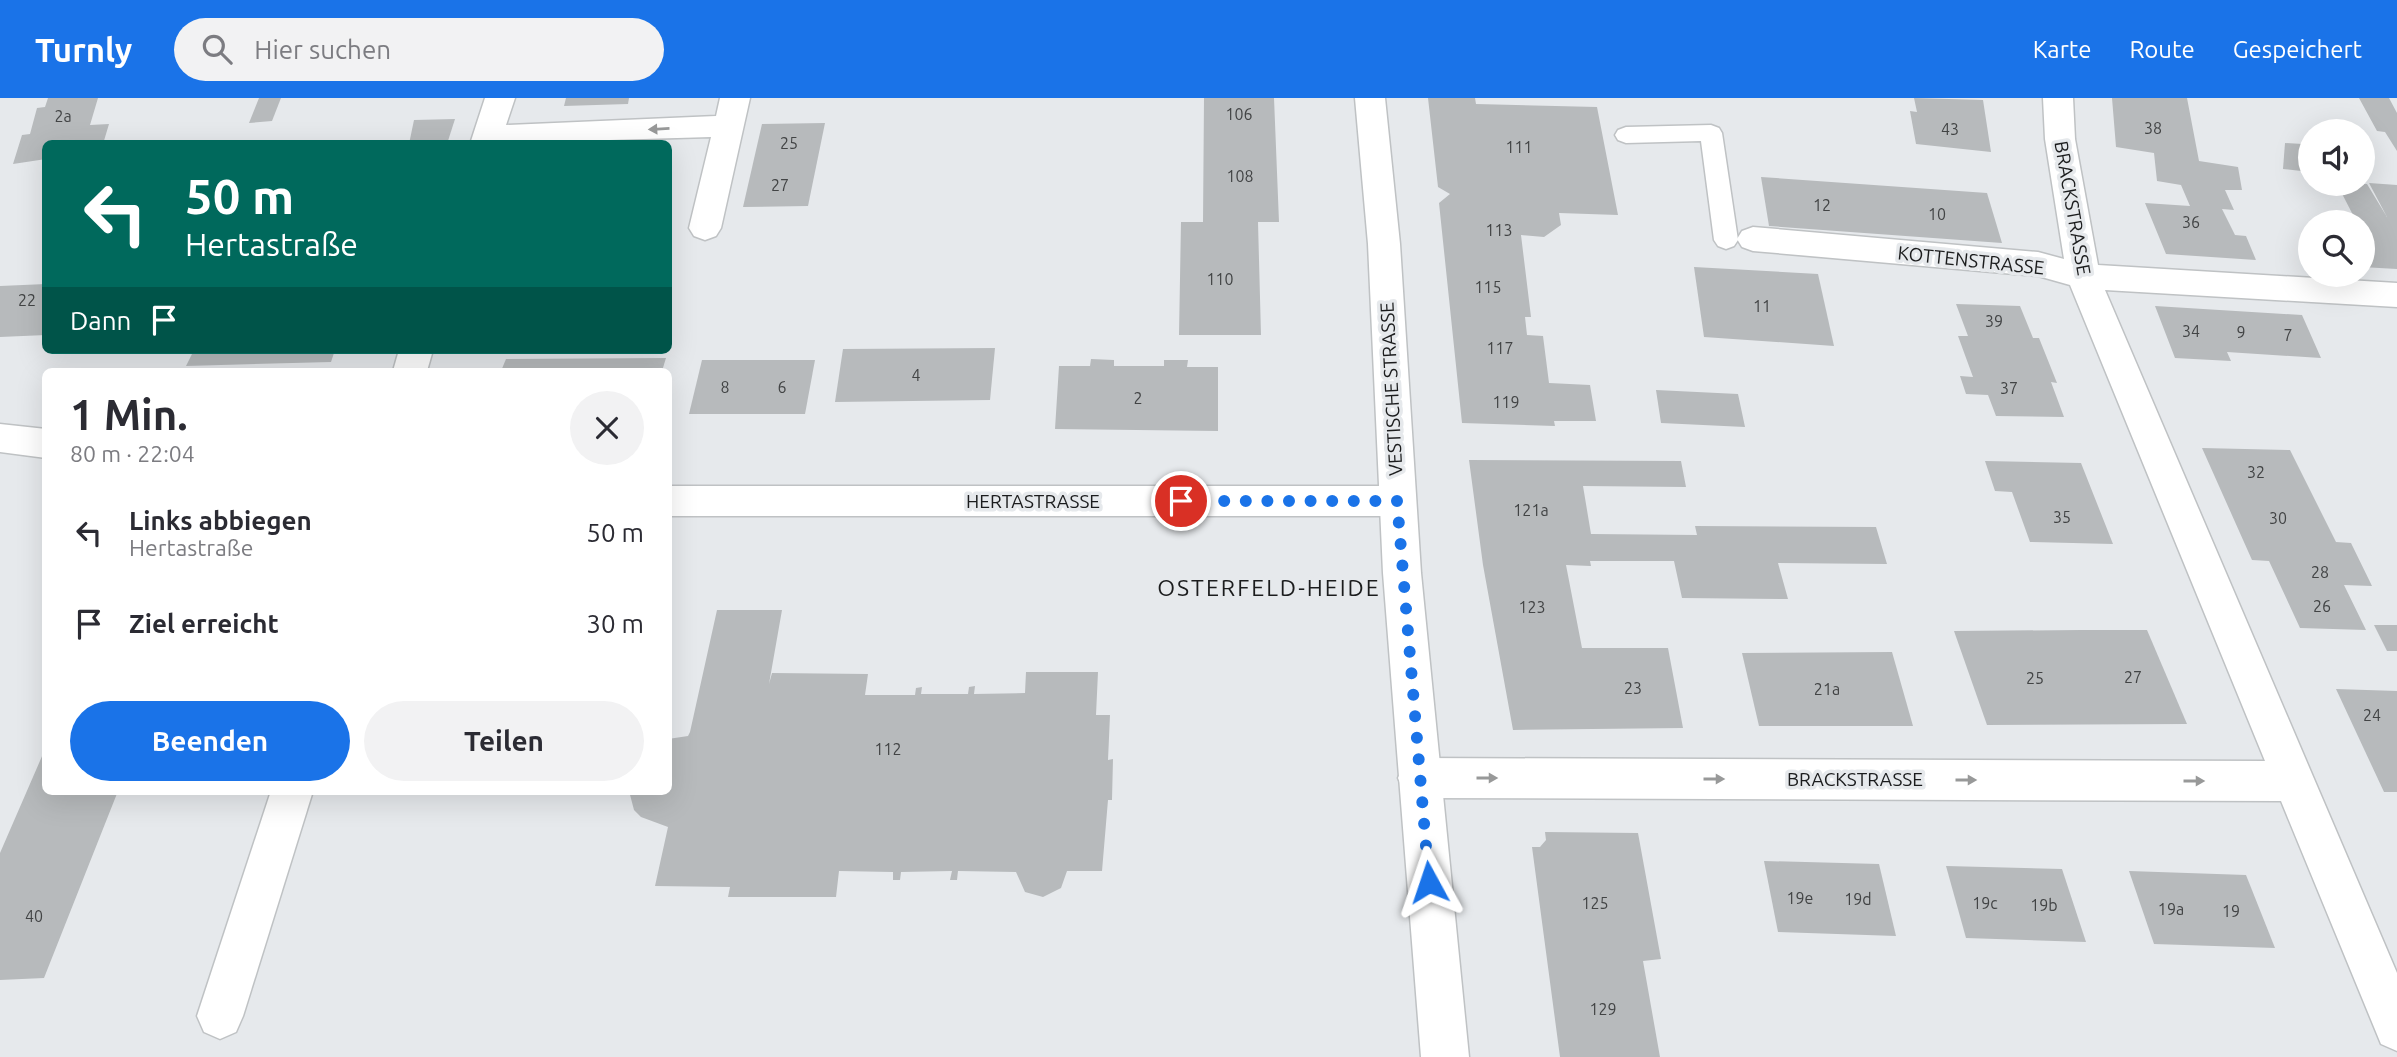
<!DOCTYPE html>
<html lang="de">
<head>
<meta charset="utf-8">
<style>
	:root { --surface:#fff; --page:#f2f2f3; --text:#2b2b33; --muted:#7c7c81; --accent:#1a73e8 }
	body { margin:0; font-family:Ubuntu,sans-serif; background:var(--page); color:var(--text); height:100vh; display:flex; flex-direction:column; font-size:26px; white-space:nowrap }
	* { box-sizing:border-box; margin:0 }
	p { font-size:23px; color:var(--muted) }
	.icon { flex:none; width:38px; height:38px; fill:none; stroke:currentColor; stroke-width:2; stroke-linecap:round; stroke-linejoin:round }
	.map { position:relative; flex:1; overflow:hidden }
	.sheet { position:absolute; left:42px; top:270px; width:630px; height:427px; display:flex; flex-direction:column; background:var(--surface); border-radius:10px; box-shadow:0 7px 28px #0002 }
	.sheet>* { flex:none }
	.top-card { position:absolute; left:42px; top:42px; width:630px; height:214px; border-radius:10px; box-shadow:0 7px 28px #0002; background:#00695c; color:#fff; overflow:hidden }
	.tools { position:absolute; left:2298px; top:21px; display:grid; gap:14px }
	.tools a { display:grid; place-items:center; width:77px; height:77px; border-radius:50%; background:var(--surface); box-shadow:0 7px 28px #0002; font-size:35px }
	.pin { position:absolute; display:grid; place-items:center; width:60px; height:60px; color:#fff; margin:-30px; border:4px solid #fff; border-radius:50%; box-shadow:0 2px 7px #0007 }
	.me { position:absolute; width:77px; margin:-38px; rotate:355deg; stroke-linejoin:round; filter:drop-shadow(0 0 5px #0008) }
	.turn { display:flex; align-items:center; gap:24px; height:147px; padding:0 28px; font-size:32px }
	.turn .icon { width:91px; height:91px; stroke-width:2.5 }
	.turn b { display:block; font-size:49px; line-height:60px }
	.then { display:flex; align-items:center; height:66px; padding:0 28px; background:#0003; gap:14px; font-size:26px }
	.round { display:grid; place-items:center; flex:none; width:74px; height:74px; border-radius:37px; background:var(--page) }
	.headline { display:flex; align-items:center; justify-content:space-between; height:119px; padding:0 28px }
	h1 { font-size:42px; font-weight:700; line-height:52px }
	.action { display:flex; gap:14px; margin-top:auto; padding:14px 28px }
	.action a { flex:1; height:80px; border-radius:42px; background:var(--accent); color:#fff; font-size:28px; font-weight:700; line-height:80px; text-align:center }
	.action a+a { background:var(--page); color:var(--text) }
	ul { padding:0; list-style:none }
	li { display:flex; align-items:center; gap:21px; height:91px; padding:0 28px }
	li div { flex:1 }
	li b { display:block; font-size:26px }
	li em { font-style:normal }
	header { display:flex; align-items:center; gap:42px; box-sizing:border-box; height:98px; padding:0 35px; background:var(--accent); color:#fff }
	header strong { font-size:33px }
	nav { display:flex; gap:38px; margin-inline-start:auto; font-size:24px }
	.search { width:490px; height:63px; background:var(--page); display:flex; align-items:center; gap:18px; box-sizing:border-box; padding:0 24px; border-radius:38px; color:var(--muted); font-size:26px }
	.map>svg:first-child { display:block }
	.building { fill:#b7babc }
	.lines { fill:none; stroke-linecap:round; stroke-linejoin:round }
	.service-casing { stroke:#bfc2c4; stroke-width:3 }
	.minor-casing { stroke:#bfc2c4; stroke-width:3 }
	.tertiary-casing { stroke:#bfc2c4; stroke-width:3 }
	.service { fill:#fff; fill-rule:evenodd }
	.minor { fill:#fff; fill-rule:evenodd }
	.tertiary { fill:#fff; fill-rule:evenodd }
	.oneway { fill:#989999 }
	.route { stroke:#1a73e8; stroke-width:12; stroke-dasharray:0 21.6 }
	.labels { text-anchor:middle; stroke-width:7; stroke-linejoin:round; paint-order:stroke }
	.number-label { font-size:16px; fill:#424445 }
	.street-label { font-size:19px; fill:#1b1c1d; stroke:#e6e9ec }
	.quarter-label { font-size:23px; letter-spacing:2px; fill:#1b1c1d; stroke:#e6e9ec }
</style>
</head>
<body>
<header>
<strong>Turnly</strong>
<div class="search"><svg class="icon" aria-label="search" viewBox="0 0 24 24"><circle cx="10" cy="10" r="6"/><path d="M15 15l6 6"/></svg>Hier suchen</div>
<nav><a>Karte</a><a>Route</a><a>Gespeichert</a></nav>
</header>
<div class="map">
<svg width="2397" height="959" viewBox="0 0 2397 959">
	<rect width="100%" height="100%" fill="#e6e9ec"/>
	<g class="building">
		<path d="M48 0H98L90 27 109 26 103 46H46V61L13 66 22 37 30 36 37 10 45 9Z"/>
		<path d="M259 0H281L272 23 249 25Z"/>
		<path d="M566 0H629L628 6 564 8Z"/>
		<path d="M1204 0H1274L1279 124H1258L1261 237H1179L1181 124H1203Z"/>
		<path d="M1428 0H1475L1476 6 1597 9 1618 117 1559 115 1561 127 1544 139 1521 137 1531 219H1525L1527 237 1543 238 1549 285 1590 287 1596 323H1554L1555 328 1462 325 1439 105 1450 96 1438 89Z"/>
		<path d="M1914 0 1983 2 1991 54 1916 46 1910 13 1917 14Z"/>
		<path d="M2112 0H2187L2199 63 2238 69 2242 92H2225L2234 112 2222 111 2235 137 2246 138 2256 162 2166 156 2145 105 2190 108 2181 87 2157 83 2154 55 2116 49Z"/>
		<path d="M2359 0H2389L2397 15V53L2385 34 2377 33Z"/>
		<path d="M455 21 447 46H409L414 22Z"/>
		<path d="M825 25 808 108 743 109 762 26Z"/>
		<path d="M2285 45 2303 46 2310 63V74L2283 71Z"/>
		<path d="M1761 79 1987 95 2002 145 1769 128Z"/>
		<path d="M2369 85 2397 87V171L2362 169V124H2327L2323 115 2353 117 2337 86H2367L2387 119Z"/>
		<path d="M1694 169 1818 176 1834 248 1704 239Z"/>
		<path d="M46 186V237L0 239V188Z"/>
		<path d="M1956 206 2020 208 2033 240H2039L2057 285 2051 284 2064 319 1996 318 1988 297 1966 296 1960 278 1973 279 1958 238H1968Z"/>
		<path d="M2155 208 2302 217 2321 260 2227 254 2231 263 2175 260Z"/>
		<path d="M995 250 990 302 835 304 843 251Z"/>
		<path d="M194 252H335L331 264 186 268Z"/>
		<path d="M666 260 662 273H501L506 261Z"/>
		<path d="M1091 261 1114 262V268H1164V262H1188L1187 269H1218V333L1055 331 1059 268H1090Z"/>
		<path d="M702 262H815L805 316H689Z"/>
		<path d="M1656 292 1738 296 1745 329 1661 325Z"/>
		<path d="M2202 350 2290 352 2336 444 2351 445 2372 488 2344 487 2366 532 2300 530 2269 463 2252 462Z"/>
		<path d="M1469 362 1681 363 1686 389 1583 388 1591 436 1697 437 1695 428 1876 429 1887 466 1778 465 1788 501 1682 500 1674 463H1590L1591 468 1566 467 1582 550H1668L1683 630 1513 632 1483 467Z"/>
		<path d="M1985 363 2081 365 2113 446 2030 444 2012 394 1995 393Z"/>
		<path d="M717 512H782L769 586 772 575 868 576 865 597H915L916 590 922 589 921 596H968L969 589 975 588 974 596 1025 595 1026 574H1098L1096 617H1110L1108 662 1113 661 1112 702H1108L1102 773H1067L1061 790 1043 799 1025 794 1016 774 958 773 957 782H950L952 773 901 774 900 782H893V774L839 773 836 799H728L730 789 655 788 668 729 641 719 634 712 629 693H668V641L688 638 690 634Z"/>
		<path d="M2374 527H2397V553H2387Z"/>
		<path d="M2081 532H2147L2187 626 1987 627 1954 533Z"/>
		<path d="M1892 554 1913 628H1759L1742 555Z"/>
		<path d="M2336 591 2397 593V694H2384Z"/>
		<path d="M46 649V693H118L44 880 0 882V755Z"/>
		<path d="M1545 734 1638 735 1661 861 1643 863 1660 959H1560L1532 749H1540L1546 742Z"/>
		<path d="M1764 763 1879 766 1896 838 1778 834Z"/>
		<path d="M1946 768 2062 771 2086 844 1966 840Z"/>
		<path d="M2129 773 2246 777 2275 850 2154 846Z"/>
	</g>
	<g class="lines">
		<defs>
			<path id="service" d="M1711 27 1719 30 1722 35 1738 142 1734 148 1726 151 1718 148 1714 142 1701 43 1626 45 1618 42 1615 37 1618 32 1626 29Z"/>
			<g id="minor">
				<path d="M485 0H515L506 27 716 18 720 0H750L721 130 716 138 705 142 694 138 689 130 711 39 470 46Z"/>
				<path d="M2043 0H2073L2075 41 2098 167 2397 185V209L2105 192 2397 875V953L2381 946 2281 703 1419 700 1404 694 1398 680 1404 666 1419 660 2265 663 2070 187 2038 178 1753 153 1742 149 1737 141 1742 133 1753 129 2038 154 2064 161 2045 41Z"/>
				<path d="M399 252H433L427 273H393Z"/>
				<path d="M0 326 46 331V360L0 354Z"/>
				<path d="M668 388H1397L1410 392 1416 403 1410 414 1397 418H668Z"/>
				<path d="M271 693H313L243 918 236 934 220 941 204 934 197 918Z"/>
			</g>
			<path id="tertiary" d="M1355 0H1385L1400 146 1421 475 1469 959H1421L1383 475 1368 146Z"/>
		</defs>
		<use href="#service" class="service-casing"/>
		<use href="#minor" class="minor-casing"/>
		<use href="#tertiary" class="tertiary-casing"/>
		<use href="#service" class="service"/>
		<use href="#minor" class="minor"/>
		<use href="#tertiary" class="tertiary"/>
	</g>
	<defs><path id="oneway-solid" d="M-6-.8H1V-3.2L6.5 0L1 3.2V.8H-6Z" transform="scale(1.75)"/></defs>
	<g class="oneway">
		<use href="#oneway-solid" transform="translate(659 31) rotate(177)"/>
		<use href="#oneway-solid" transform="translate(1487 680)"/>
		<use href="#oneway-solid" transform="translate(1714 681)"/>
		<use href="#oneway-solid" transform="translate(1966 682)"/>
		<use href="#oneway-solid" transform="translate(2194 683)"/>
	</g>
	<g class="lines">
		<path class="route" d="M1181 403H1397L1429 784"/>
	</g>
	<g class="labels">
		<g class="number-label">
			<text x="1239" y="22">106</text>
			<text x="63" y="24">2a</text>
			<text x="2153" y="36">38</text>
			<text x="1950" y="37">43</text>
			<text x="789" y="51">25</text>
			<text x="1519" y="55">111</text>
			<text x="1240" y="84">108</text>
			<text x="780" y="93">27</text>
			<text x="1822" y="113">12</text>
			<text x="1937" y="122">10</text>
			<text x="2191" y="130">36</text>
			<text x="1499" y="138">113</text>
			<text x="1220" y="187">110</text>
			<text x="1488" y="195">115</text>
			<text x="27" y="208">22</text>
			<text x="1762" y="214">11</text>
			<text x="1994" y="229">39</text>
			<text x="2191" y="239">34</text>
			<text x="2241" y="240">9</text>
			<text x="2288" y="243">7</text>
			<text x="1500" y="256">117</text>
			<text x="916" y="283">4</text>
			<text x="725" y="295">8</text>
			<text x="782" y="295">6</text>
			<text x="2009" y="296">37</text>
			<text x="1138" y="306">2</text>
			<text x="1506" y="310">119</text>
			<text x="2256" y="380">32</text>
			<text x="1531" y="418">121a</text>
			<text x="2062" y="425">35</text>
			<text x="2278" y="426">30</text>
			<text x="2320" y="480">28</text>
			<text x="2322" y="514">26</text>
			<text x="1532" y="515">123</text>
			<text x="2133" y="585">27</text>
			<text x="2035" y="586">25</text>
			<text x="1633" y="596">23</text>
			<text x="1827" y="597">21a</text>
			<text x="2372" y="623">24</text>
			<text x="888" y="657">112</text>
			<text x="1800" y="806">19e</text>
			<text x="1858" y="807">19d</text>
			<text x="1595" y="811">125</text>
			<text x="1985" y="811">19c</text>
			<text x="2044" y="813">19b</text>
			<text x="2171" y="817">19a</text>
			<text x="2231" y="819">19</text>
			<text x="34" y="824">40</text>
			<text x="1603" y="917">129</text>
		</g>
		<g class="street-label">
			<text transform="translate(2073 110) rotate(80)" y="7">BRACKSTRASSE</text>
			<text transform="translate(1971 162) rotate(6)" y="7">KOTTENSTRASSE</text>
			<text transform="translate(1391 291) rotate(-93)" y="7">VESTISCHE STRASSE</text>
			<text x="1033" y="410">HERTASTRASSE</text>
			<text x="1855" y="688">BRACKSTRASSE</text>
		</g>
		<g class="quarter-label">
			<text x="1269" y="498">OSTERFELD-HEIDE</text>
		</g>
	</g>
</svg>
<div class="tools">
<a><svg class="icon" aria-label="sound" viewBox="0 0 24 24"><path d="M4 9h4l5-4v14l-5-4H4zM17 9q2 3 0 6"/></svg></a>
<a><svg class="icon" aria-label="search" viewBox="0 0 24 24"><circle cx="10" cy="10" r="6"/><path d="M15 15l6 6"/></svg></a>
</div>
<div class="pin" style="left:1181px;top:403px;background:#d93025"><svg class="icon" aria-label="arrive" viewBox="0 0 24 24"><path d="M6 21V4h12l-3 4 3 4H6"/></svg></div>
<svg class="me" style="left:1429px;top:784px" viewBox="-20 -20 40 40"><path d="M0-17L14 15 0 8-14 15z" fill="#1a73e8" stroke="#fff" stroke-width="4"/></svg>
<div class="top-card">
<div class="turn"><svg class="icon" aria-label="left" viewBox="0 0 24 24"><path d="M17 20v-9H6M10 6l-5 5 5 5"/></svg><div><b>50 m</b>Hertastraße</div></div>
<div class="then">Dann<svg class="icon" aria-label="arrive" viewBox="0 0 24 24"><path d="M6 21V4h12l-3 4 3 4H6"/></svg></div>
</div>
<section class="sheet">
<div class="headline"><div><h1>1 Min.</h1><p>80 m · 22:04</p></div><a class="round"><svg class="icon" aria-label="close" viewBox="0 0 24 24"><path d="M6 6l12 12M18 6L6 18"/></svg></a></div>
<ul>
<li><svg class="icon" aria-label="left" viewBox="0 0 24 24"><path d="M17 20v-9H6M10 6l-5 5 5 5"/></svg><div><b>Links abbiegen</b><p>Hertastraße</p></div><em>50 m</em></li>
<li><svg class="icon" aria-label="arrive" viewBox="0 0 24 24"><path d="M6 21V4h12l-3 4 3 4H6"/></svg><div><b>Ziel erreicht</b></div><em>30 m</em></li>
</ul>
<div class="action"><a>Beenden</a><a>Teilen</a></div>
</section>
</div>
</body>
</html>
